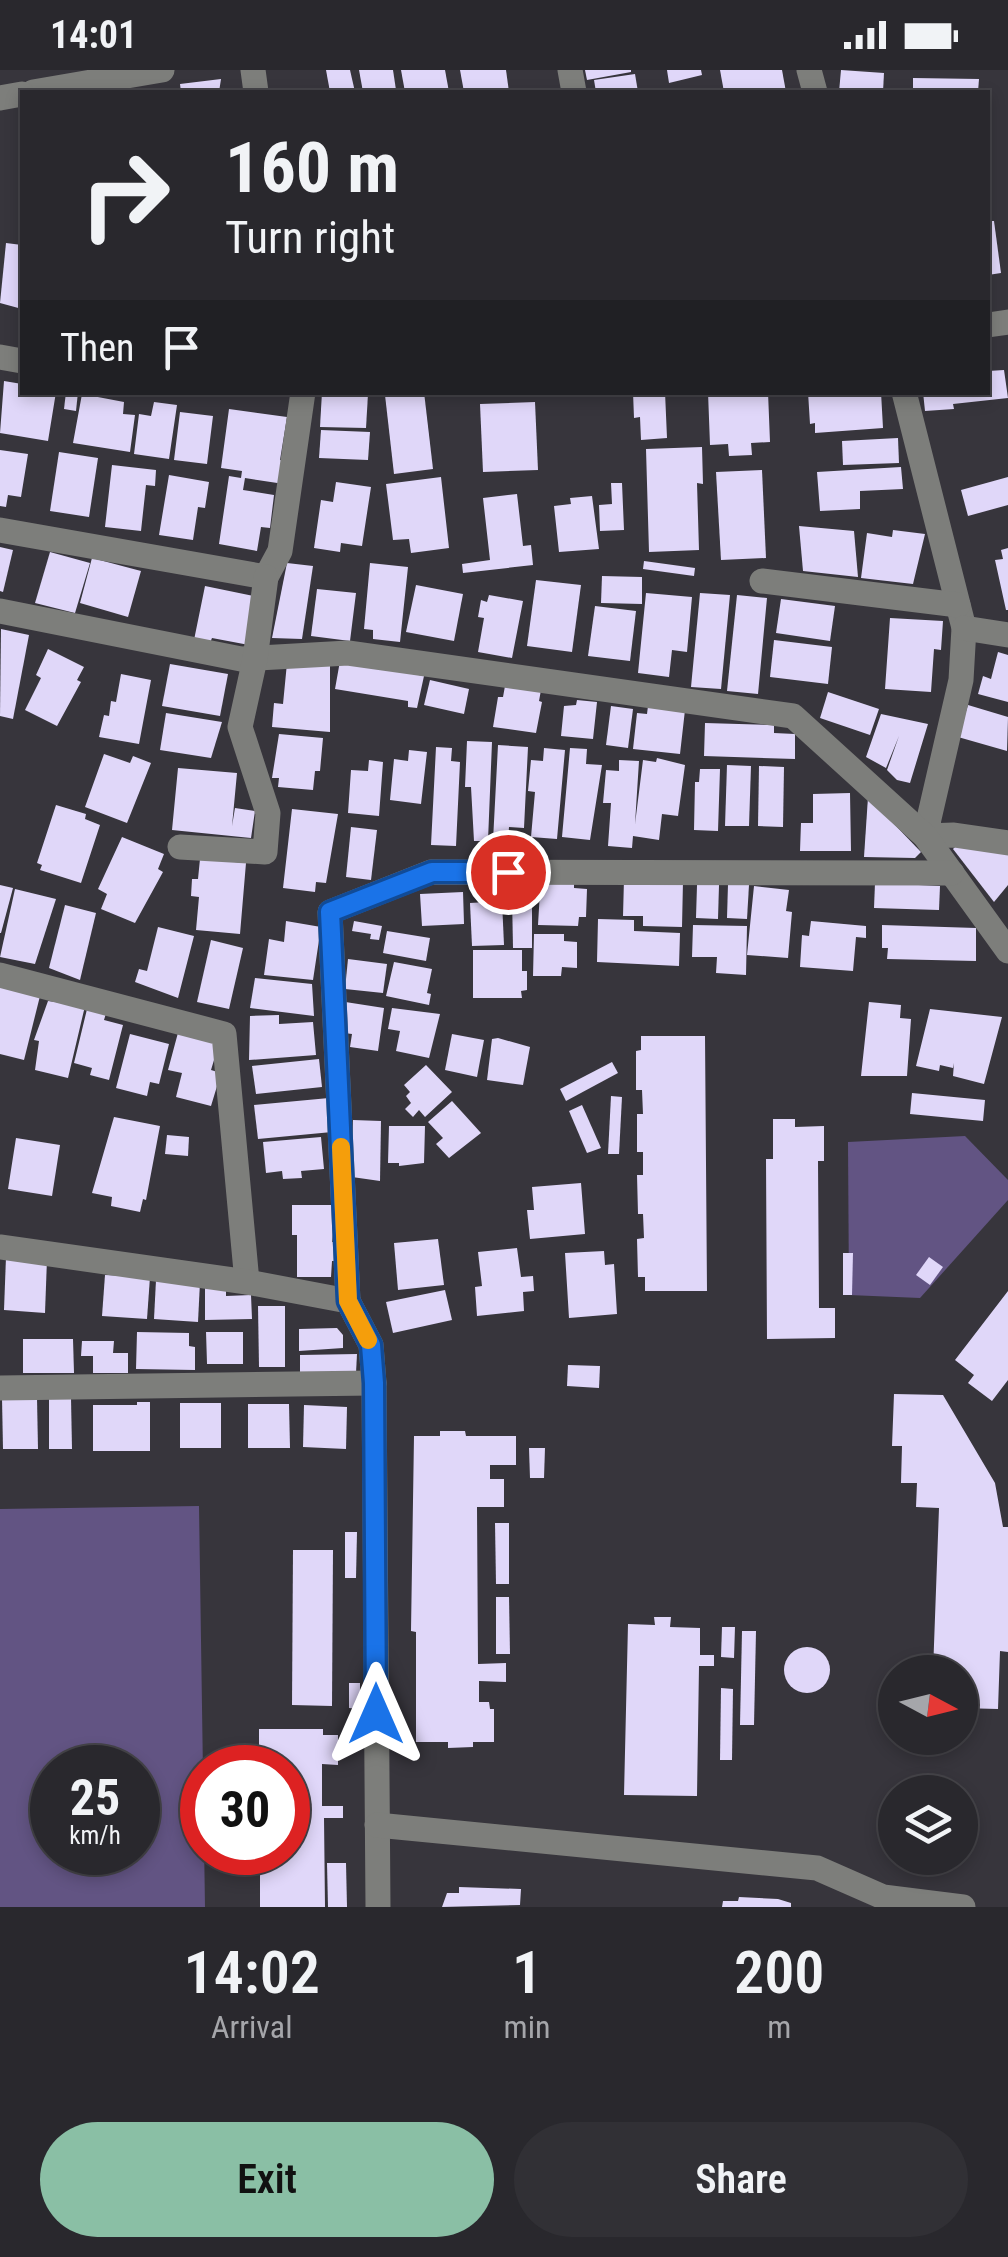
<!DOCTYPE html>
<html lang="en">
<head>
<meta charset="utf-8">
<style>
	:root { --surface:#29282d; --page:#313035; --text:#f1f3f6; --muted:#a5a6aa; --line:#454449; --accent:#8abfa5 }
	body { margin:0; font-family:"Roboto Condensed",sans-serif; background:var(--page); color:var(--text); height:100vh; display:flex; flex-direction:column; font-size:38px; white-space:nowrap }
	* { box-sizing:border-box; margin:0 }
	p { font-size:32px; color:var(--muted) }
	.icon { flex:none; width:55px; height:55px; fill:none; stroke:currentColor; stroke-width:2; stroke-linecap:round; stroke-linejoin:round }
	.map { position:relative; height:1837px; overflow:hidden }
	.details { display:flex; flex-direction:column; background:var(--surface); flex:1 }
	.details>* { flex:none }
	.guide { position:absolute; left:20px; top:20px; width:970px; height:305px; border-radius:0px; box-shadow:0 5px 15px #0003,0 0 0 2px var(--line); background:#29282d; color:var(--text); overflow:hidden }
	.needle { width:65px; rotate:97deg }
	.controls { position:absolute; left:878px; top:1585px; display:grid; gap:20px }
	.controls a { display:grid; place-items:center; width:100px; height:100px; border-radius:50%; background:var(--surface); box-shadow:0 5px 15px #0003,0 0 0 2px var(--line); font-size:50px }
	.speed { position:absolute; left:30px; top:1675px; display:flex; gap:20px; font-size:50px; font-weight:700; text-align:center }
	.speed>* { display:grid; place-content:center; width:130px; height:130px; border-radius:50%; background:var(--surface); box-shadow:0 5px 15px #0003,0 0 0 2px var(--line); line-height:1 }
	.speed small { font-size:25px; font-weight:400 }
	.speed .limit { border:15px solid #d22; background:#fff; color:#111 }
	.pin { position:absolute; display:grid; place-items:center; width:85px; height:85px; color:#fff; margin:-42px; border:5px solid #fff; border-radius:50%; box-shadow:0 2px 10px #0007 }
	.me { position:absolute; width:110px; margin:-55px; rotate:0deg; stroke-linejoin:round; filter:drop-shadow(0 0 8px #0008) }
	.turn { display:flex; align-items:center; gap:35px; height:210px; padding:0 40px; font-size:45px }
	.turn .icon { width:130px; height:130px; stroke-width:2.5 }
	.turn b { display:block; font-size:70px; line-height:85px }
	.then { display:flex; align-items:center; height:95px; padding:0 40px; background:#0003; gap:20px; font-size:38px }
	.eta { display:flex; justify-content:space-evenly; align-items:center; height:170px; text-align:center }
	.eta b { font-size:60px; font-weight:600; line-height:70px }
	.button { display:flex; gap:20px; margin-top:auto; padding:20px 40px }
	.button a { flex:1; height:115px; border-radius:60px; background:var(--accent); color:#111; font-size:40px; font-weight:600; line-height:115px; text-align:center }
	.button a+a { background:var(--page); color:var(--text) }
	.status { display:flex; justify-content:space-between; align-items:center; height:70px; padding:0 50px; background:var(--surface); direction:ltr }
	.status svg { height:28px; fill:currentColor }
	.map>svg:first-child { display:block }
	.green { fill:#625483; fill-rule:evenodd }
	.building { fill:#e0d7f9 }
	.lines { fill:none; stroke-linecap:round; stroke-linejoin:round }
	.minor { stroke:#7d7e7b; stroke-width:25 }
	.route-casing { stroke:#114b97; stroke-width:25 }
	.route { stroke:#1a73e8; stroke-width:18 }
	.slow { stroke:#f59e0b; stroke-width:18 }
</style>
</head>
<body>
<div class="status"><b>14:01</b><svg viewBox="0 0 49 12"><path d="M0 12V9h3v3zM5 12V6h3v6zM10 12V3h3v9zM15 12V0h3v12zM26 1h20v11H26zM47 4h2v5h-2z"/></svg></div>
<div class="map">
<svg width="1008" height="1837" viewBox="0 0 1008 1837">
	<rect width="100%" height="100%" fill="#37353c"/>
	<g class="green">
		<path d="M965 1066 1008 1110V1130L920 1228 849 1225 848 1072Z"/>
		<path d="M199 1436 205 1837H0V1439ZM52 1698H138V1782H52Z"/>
	</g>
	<g class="building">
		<path d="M326 0H350L355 22H330Z"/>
		<path d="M359 0H393L396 20 363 22Z"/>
		<path d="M401 0H445L449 22H405Z"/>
		<path d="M460 0H506L509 22H464Z"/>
		<path d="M585 0H631V2L587 10Z"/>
		<path d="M667 0H701L702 5 669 13Z"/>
		<path d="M720 0H782L786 22H724Z"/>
		<path d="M841 0 884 3 883 22H839Z"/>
		<path d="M635 4 638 22H596L594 10Z"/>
		<path d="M913 8 979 9 978 22H913Z"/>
		<path d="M221 9 219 22H181L180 14Z"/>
		<path d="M988 151H994L1001 203 988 205Z"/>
		<path d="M6 173 22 175V239L0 233Z"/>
		<path d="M1004 300 1008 328 953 334 954 339 925 341 923 322H988V301Z"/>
		<path d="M4 311 22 314V322H56L48 371 0 363Z"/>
		<path d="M66 322H78L76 341 64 339Z"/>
		<path d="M322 322 368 324 366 358 320 357Z"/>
		<path d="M424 322 433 399 394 404 385 325Z"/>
		<path d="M633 322H665L667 368 641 370 640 347 634 348Z"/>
		<path d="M708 322H768L770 372 751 373 752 385 729 386 728 374 710 375Z"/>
		<path d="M808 322H881L883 358 815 363V353L810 354Z"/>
		<path d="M82 324 124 332 123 344 135 345 130 382 73 373Z"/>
		<path d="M154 332 177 335 169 389 134 384 139 344 151 346Z"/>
		<path d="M535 332 538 400 483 402 480 334Z"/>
		<path d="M229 339 287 347 280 390 287 391 284 414 245 408 243 420 274 425 270 458 261 457 257 481 219 474 229 406 241 408 242 401 221 398Z"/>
		<path d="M180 342 213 346 207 394 174 390Z"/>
		<path d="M321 360 370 362 368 390 319 388Z"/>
		<path d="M898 368 899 393 843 395 842 371Z"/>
		<path d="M702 377 703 414 697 413 699 480 649 482 646 379Z"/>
		<path d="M0 380 28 384 21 427 8 425 6 437 0 436Z"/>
		<path d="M59 382 98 388 89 447 50 441Z"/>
		<path d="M112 395 156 400 155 416 146 415 141 461 105 457Z"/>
		<path d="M901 397 903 419 860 421V439L820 441 817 402Z"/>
		<path d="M762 400 766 488 721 490 716 402Z"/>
		<path d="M169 405 209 412 205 438 198 437 193 470 159 465Z"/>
		<path d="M441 407 449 478 411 483 409 469 393 470 386 414Z"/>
		<path d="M1008 407V435L968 446 961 420Z"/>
		<path d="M336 412 371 417 362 476 341 473 340 482 314 478 321 430 333 432Z"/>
		<path d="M611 413H622L624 460 600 461 599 435 612 434Z"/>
		<path d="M517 424 523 476 531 475 533 495 463 503 462 494 490 490 483 428Z"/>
		<path d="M592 426 599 479 559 482 554 436 571 434 570 428Z"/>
		<path d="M799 456 854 461 858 507 803 501Z"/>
		<path d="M893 460 925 464 913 514 861 508 867 463 892 467Z"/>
		<path d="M0 477 13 480 3 522 0 521Z"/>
		<path d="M1008 478V540H1006L995 490 1003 489 1001 480Z"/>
		<path d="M50 482 90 493 75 543 35 533Z"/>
		<path d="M92 488 141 501 128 547 80 533Z"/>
		<path d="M644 491 695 498 694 506 643 499Z"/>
		<path d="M287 493 313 496 302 569 272 568Z"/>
		<path d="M370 493 408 497 400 572 373 569V560L364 559Z"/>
		<path d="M602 506 642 507V534L601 533Z"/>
		<path d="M536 510 581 515 572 582 527 576Z"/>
		<path d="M416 515 463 524 454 571 406 562Z"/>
		<path d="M205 516 259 527 249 575 212 568 210 573 194 570Z"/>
		<path d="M317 519 356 523 350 571 311 566Z"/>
		<path d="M646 523 692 527 687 582 672 580 669 607 638 603Z"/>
		<path d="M700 523 730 525 721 619 691 617Z"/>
		<path d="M489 525 523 531 512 588 478 582 484 548 478 547 481 530 487 532Z"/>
		<path d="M737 525 767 528 758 624 727 621Z"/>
		<path d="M781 529 835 536 830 571 776 563Z"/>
		<path d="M595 536 636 541 630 591 588 586Z"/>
		<path d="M890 548 943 551 941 580 934 579 931 622 885 619Z"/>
		<path d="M1 559 29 565 13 649 0 646Z"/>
		<path d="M774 570 832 577 828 614 770 607Z"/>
		<path d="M48 579 84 597 77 610 81 612 57 656 25 640 41 608 36 605Z"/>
		<path d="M998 582 1008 585V632L978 624 983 606 991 609Z"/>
		<path d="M340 591 424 606 417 638 408 637V631L335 619Z"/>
		<path d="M287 593 330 596V662L272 657 274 633 283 634Z"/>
		<path d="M170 594 228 604 220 646 162 636Z"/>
		<path d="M121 604 151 610 139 674 99 667 104 645 109 646 111 631 116 632Z"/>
		<path d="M430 610 469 619 464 644 424 635Z"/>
		<path d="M505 616 541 620 539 631 542 632 536 663 493 657 498 627H503Z"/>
		<path d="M828 622 879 639 870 665 820 648Z"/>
		<path d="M577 630 597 632 593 669 561 666 564 636 576 635Z"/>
		<path d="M968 635 1008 647 1007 681 958 667Z"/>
		<path d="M611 636 633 639 628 678 606 675Z"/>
		<path d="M648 636 685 640 680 684 633 679 637 643 647 644Z"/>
		<path d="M166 643 222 652 211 688 160 680Z"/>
		<path d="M881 644 928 654 910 713 897 710 887 700 899 666 886 698 866 687Z"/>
		<path d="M705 653 774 655V663L795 664V689L704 686Z"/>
		<path d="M279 664 323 668 320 701H315L313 720 278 717 279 708H272Z"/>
		<path d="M467 671 492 672 488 771H474L471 717H465Z"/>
		<path d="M498 675 528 677 524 758 509 757 508 771H493Z"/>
		<path d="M436 677 452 678 451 691 460 692 456 776 431 775Z"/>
		<path d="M544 678 565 680 557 769 531 767 535 722 528 721 531 690 543 691Z"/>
		<path d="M570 678 587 679 586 694 602 695 590 770 562 767Z"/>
		<path d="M409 680 427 682 421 734 390 730 394 689 408 691Z"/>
		<path d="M104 684 130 693 133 686 151 693 127 753 85 737Z"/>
		<path d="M657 688 685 695 678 746 662 744 659 770 633 766 632 778 608 776 611 733H603L606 700 619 701V690L639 691 635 754 643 690 656 692Z"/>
		<path d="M369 690 383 692 379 746 348 743 351 700 368 701Z"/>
		<path d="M727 695 751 696 749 756H725Z"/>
		<path d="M759 696 784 697 783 757 758 756Z"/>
		<path d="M178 698 237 703 232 756 235 738 255 741 251 768 172 760Z"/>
		<path d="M700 699H720L718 761 694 760 695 712H699Z"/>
		<path d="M850 723 851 781H800L801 753H813V724Z"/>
		<path d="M868 727 921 782 915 788 864 787Z"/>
		<path d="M56 735 86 744 85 749 100 755 81 813 40 800 42 795 37 793Z"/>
		<path d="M292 739 338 744 326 813 316 812 315 822 283 818Z"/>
		<path d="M351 757 377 760 371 810 346 807Z"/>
		<path d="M122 767 164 784 158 799 163 802 135 853 101 839 107 824 98 819Z"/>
		<path d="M958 774 1008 779V815L994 832 953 779Z"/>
		<path d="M200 789 246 793 240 864 196 860 199 827 191 826 192 809H198Z"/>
		<path d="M541 804 574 806V818L587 819 586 847H579L578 856 538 855Z"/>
		<path d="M624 809 683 811 682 857 643 856V846H623Z"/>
		<path d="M875 813 940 816 939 840 874 838Z"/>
		<path d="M728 814 749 815 747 849 727 848Z"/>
		<path d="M0 815 13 818 1 863H0Z"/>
		<path d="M697 815H719L718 849 696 848Z"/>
		<path d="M754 816 789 820 786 841 792 842 788 888 747 885Z"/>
		<path d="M15 819 56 829 35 894 0 887Z"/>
		<path d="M463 822 464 854 422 856 420 824Z"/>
		<path d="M512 826H532V878H513Z"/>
		<path d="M502 831 504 875 472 876 470 833Z"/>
		<path d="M65 835 96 843 80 910 49 898Z"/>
		<path d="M598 849 634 850V861L680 863 679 896 597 892Z"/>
		<path d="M286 851 321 857 313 910 264 905 269 869 284 872Z"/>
		<path d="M354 851 382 856 379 870 370 869 371 864 352 861Z"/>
		<path d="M811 851 866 856V868L856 867 853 901 800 897 802 865 809 866Z"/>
		<path d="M693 855 747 856 746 905 716 903 717 887H692Z"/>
		<path d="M882 855 976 858V891L887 889 888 878H882Z"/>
		<path d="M158 857 194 866 178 928 135 912 139 899 147 901Z"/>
		<path d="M387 861 430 868 426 891 383 883Z"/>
		<path d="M534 864H564V871L577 872V898L562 897 561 906H533Z"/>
		<path d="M211 870 243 878 229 939 197 932Z"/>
		<path d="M473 880H522V901H527V920L521 921 522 928H473Z"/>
		<path d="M348 889 387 894 383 923 345 919Z"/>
		<path d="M394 892 432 899 427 923 431 924 429 935 386 926Z"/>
		<path d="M255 908 312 914 314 946 250 938Z"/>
		<path d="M0 916 40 926 24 990 0 984Z"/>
		<path d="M48 931 85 936 68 1008 35 1000 39 971 34 970Z"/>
		<path d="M339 931 384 938 378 981 350 977 352 964 344 963Z"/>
		<path d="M869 932 901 935 900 948 911 949 907 1006H861Z"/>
		<path d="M88 935 107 940 104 950 123 955 109 1010 90 1005 92 998 74 993Z"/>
		<path d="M392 938 440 944 429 988 396 981 400 961 388 959Z"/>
		<path d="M930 939 1002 947 984 1014 953 1006 954 993 953 998 940 995 939 1001 916 996Z"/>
		<path d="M279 945V954L313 952 316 985 249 990 250 946Z"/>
		<path d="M179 959 220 970 211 1000 221 1003 211 1036 176 1027 182 1003 168 1000Z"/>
		<path d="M130 964 169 974 159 1014 150 1012 147 1026 116 1018Z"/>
		<path d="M452 964 484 970 477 1007 445 1000Z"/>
		<path d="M641 966H705L707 1221H645V1207H638L637 1169 644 1168 643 1144H638L637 1105H643V1082H637V1044H643L642 1020H636V981L641 980Z"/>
		<path d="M498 968 530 977 523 1015 487 1010 492 969Z"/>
		<path d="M319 989 322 1017 256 1024 252 996Z"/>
		<path d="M612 992 618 1003 566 1031 560 1019Z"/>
		<path d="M426 995 452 1022 425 1047 419 1040 413 1047 405 1039 411 1033 406 1026 410 1022 404 1015Z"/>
		<path d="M912 1023 985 1030 983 1051 910 1044Z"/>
		<path d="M611 1026 622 1027 619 1084H608Z"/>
		<path d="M329 1028 332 1062 258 1069 254 1035Z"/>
		<path d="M452 1031 481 1063 449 1088 436 1074 443 1068 428 1052Z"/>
		<path d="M582 1035 601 1078 587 1083 569 1041Z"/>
		<path d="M114 1047 160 1056 146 1130 143 1129 140 1142 111 1136 112 1127 92 1123Z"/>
		<path d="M773 1049H795V1057L824 1056V1091H818L819 1238H835V1268L767 1269 766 1089H773Z"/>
		<path d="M353 1050 381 1051 380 1111 352 1107Z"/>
		<path d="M389 1056H425L424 1093 399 1096V1093H388Z"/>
		<path d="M167 1065 189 1067 188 1086 165 1084Z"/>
		<path d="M321 1067 324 1099 301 1101 302 1108 283 1109 282 1101 266 1103 263 1072Z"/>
		<path d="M16 1068 60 1075 52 1126 8 1119Z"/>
		<path d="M581 1113 585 1164 530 1169 527 1140H534L532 1117Z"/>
		<path d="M292 1135H337L332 1172H337V1191H332L331 1207H297V1165H292Z"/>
		<path d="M438 1169 444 1215 398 1220 394 1173Z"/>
		<path d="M517 1178 521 1207 533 1206 534 1221 523 1222 524 1241 477 1246 475 1217 482 1216 478 1182Z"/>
		<path d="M604 1181 605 1195 614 1194 617 1244 569 1248 565 1183Z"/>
		<path d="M843 1183H853L852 1225H843Z"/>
		<path d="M6 1187 47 1189 45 1243 4 1240Z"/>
		<path d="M929 1187 943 1197 930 1215 916 1205Z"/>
		<path d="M105 1205 150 1207 147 1249 102 1246Z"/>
		<path d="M156 1210 200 1212 198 1252 154 1249Z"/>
		<path d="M205 1214 226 1217V1226L251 1225 252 1249 205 1250Z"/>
		<path d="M445 1220 452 1250 393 1263 386 1232Z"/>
		<path d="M1008 1221V1310L992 1331 968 1313 974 1305 955 1290Z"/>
		<path d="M258 1236H285V1297H259Z"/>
		<path d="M337 1258 343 1265V1278L299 1281V1259Z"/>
		<path d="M137 1262 189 1263V1276L195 1277V1300L136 1299Z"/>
		<path d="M206 1262H243V1294H207Z"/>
		<path d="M23 1269H73L74 1303H23Z"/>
		<path d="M82 1271H114L113 1283H128V1303H93V1286H81Z"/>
		<path d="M357 1284 356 1303 300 1302V1285Z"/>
		<path d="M568 1295 600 1296 599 1318 567 1316Z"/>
		<path d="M894 1324 943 1325 995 1413 1003 1457H1008V1582L1000 1581 998 1639 960 1638V1602H933L939 1438 916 1437 917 1413H901L902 1376H892Z"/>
		<path d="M2 1328H37L38 1379H3Z"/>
		<path d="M49 1328H71L72 1379H49Z"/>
		<path d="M137 1332H150V1381H93V1335H137Z"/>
		<rect x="180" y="1333" width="41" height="45"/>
		<path d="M248 1334H289L290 1378H248Z"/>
		<path d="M304 1335 347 1337 346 1379 303 1377Z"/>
		<path d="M440 1361H465L466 1366H516V1395H490V1409H504V1437H477L478 1594 506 1593V1612L479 1611V1632H489L490 1639H494V1672H473V1677L448 1678V1672H416V1562L411 1561 414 1366H440Z"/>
		<path d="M529 1378H545L544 1408H530Z"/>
		<path d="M495 1453H509V1514H496Z"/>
		<path d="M345 1462H357L356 1508H345Z"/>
		<path d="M293 1480H333L332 1636 292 1635Z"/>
		<path d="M496 1527H509L510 1584H496Z"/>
		<path d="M654 1547H671L670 1557 700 1558V1585H714V1596H699L697 1726 624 1725 628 1554 655 1555Z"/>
		<path d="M722 1557H735L734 1588 721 1587Z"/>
		<path d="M742 1561H756L754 1655H740Z"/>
		<circle cx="807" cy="1600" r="23"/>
		<path d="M349 1613H360V1639L349 1638Z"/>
		<path d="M721 1618 733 1619 732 1690H720Z"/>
		<path d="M259 1659H323V1665H338V1695L322 1694V1736H343V1748H324L325 1837H260V1782H288V1698H259Z"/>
		<path d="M327 1793H346L347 1837H328Z"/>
		<path d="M459 1817 521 1819 520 1835 442 1837 447 1823H459Z"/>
		<path d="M739 1827 778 1829 791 1833V1837H722L723 1831H738Z"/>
	</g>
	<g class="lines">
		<g class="minor">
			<path d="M253 0 256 22"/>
			<path d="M570 0 574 22"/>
			<path d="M809 0 815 22"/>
			<path d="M33 22 162 0"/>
			<path d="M0 28 22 24"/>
			<path d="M988 255 1008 252"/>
			<path d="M0 287 22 291"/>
			<path d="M904 322 964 558 961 610 925 766 954 765 1008 773"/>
			<path d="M0 460 266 507 280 481 303 322"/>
			<path d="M762 511 958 535"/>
			<path d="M0 541 241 589 348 583 793 646 925 766 1008 881"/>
			<path d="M964 558 1008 565"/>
			<path d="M180 777 265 782 268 743 240 657 255 589 266 507"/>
			<path d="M0 905 224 964 247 1212"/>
			<path d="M0 1177 247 1212 348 1231 371 1275 374 1313 378 1837"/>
			<path d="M348 1231 330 842 431 802 952 803"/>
			<path d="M0 1318 374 1313"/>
			<path d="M377 1755 817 1798 883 1827 963 1837"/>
		</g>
	</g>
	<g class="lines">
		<defs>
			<path id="route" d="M376 1644 374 1313 371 1275 348 1231 330 842 432 802H508"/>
		</defs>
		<use href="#route" class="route-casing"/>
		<use href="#route" class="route"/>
		<path class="slow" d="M341 1077 348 1231 368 1270"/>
	</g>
</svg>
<div class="controls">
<a><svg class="needle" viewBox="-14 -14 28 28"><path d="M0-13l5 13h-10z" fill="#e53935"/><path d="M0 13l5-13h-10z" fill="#a5a6aa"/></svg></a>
<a><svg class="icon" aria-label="layers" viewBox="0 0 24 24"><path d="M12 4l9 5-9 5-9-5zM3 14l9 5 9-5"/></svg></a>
</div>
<div class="speed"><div>25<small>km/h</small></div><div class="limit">30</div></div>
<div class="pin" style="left:508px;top:802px;background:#d93025"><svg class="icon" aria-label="arrive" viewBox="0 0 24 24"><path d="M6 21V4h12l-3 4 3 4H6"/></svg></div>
<svg class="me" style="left:376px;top:1644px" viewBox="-20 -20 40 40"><path d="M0-17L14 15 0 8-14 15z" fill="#1a73e8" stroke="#fff" stroke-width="4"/></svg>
<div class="guide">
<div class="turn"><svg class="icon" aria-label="right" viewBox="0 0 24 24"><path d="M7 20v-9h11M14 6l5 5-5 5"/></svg><div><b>160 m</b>Turn right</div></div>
<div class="then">Then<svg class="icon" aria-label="arrive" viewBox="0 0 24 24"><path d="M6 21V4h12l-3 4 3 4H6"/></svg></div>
</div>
</div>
<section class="details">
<div class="eta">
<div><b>14:02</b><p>Arrival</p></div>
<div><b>1</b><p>min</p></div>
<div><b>200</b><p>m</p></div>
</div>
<div class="button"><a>Exit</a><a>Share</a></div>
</section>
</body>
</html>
